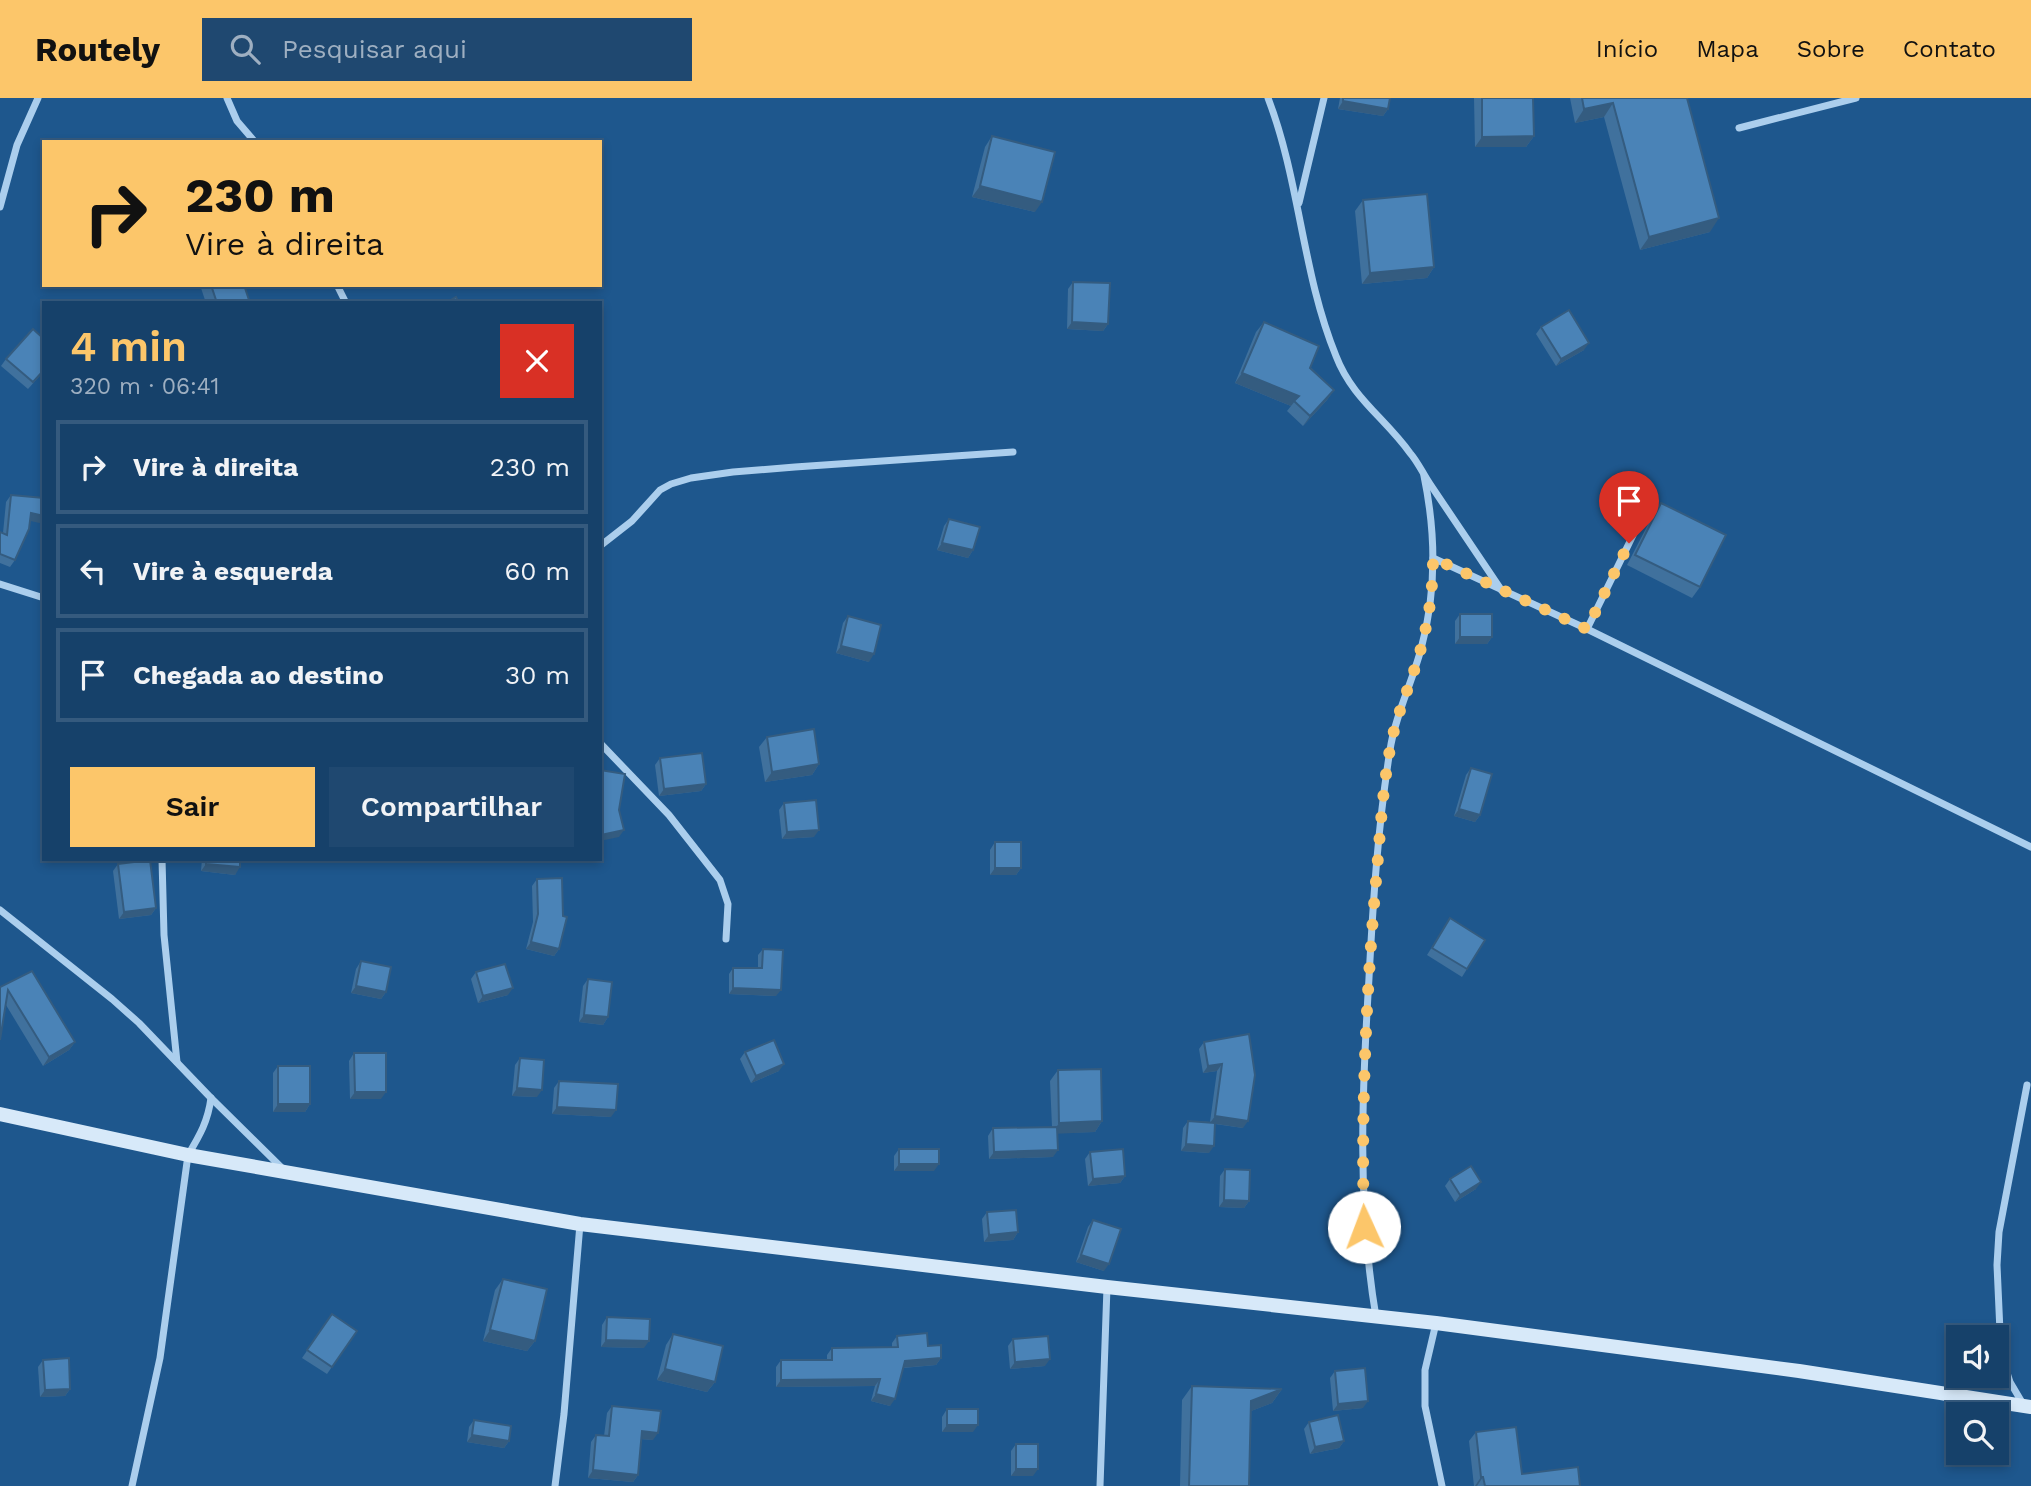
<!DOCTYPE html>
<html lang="pt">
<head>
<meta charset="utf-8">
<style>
	:root { --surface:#16416a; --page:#1f4870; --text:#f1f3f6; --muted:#9eafc1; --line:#355a7e; --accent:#fcc66a }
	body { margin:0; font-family:"Work Sans",sans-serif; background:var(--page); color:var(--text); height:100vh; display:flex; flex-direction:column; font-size:26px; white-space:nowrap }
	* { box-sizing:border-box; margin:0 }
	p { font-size:23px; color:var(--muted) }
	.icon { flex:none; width:38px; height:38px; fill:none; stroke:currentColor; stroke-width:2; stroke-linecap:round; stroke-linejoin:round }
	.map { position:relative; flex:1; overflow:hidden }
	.sheet { position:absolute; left:42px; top:203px; width:560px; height:560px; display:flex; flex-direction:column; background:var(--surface); border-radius:0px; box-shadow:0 4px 10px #0003,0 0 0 2px var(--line) }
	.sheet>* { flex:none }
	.guide { position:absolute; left:42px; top:42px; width:560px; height:147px; border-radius:0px; box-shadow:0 4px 10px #0003,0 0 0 2px var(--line); background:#fcc66a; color:#111; overflow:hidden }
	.fabs { position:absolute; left:1946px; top:1227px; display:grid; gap:14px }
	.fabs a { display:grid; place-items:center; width:63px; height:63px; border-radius:0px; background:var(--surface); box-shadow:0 4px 10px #0003,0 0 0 2px var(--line); font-size:35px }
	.pin { position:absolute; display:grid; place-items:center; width:60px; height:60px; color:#fff; margin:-72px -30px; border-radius:50% 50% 50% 0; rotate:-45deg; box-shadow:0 0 7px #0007 }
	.pin .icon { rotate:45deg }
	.me { position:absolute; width:77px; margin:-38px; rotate:358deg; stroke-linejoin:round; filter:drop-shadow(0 0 5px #0008) }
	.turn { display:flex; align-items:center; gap:24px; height:147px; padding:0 28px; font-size:32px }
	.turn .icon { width:91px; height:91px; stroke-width:2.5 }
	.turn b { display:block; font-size:49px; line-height:60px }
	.round { display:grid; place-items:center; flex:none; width:74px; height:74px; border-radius:0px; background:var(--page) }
	.summary { display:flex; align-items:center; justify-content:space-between; height:119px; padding:0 28px }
	h1 { font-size:42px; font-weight:600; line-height:52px; color:var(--accent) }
	.primary-button { display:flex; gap:14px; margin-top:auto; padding:14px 28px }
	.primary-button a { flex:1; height:80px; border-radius:0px; background:var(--accent); color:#111; font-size:28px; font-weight:600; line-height:80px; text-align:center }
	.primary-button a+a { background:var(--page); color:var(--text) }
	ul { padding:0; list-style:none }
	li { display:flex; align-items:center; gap:21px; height:94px; margin:0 14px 10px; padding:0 14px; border:4px solid var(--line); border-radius:0px }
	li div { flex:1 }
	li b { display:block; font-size:26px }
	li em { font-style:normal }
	header { display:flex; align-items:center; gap:42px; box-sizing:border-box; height:98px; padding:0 35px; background:var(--accent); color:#111 }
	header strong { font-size:33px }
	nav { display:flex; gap:38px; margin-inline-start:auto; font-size:24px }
	.search { width:490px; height:63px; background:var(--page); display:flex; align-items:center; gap:18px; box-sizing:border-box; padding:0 24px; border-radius:0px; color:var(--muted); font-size:26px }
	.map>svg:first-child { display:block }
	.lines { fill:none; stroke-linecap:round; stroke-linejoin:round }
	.street { stroke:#abceed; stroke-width:7 }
	.secondary { stroke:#d7e9f9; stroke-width:14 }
	.wall { fill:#40719d }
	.shaded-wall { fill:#345c80 }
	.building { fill:#4a83b7; stroke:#345c80; stroke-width:2 }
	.route { stroke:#fcc66a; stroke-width:12; stroke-dasharray:0 21.6 }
</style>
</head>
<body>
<header>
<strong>Routely</strong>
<div class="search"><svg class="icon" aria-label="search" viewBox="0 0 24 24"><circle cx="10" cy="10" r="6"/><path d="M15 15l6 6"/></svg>Pesquisar aqui</div>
<nav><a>Início</a><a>Mapa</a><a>Sobre</a><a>Contato</a></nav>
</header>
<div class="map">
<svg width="2031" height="1388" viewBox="0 0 2031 1388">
	<rect width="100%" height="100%" fill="#1e578d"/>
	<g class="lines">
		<g class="street">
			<path d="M227 0 237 23 255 44"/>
			<path d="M1268 0C1300 83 1302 175 1336 258 1352 300 1385 320 1410 355 1418 364 1423 376 1430 386 1454 422 1478 457 1502 493"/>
			<path d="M1739 30 1856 0"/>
			<path d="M1299 105 1324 0"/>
			<path d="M0 109 17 47 38 0"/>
			<path d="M337 187 346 205"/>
			<path d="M600 448 632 423 660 392 671 386 691 380 733 374 795 369 1013 354"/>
			<path d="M1433 460 1587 531 2031 749"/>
			<path d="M0 486 44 500"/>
			<path d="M1587 531 1640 423"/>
			<path d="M600 645 669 717 720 782 728 806 726 841"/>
			<path d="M162 761 164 837 177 964"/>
			<path d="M0 812 112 901 139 925 211 1000 283 1071"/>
			<path d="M1376 1219C1357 1107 1362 993 1369 880 1373 804 1378 727 1390 652 1395 618 1412 585 1421 551 1437 493 1436 436 1424 378"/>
			<path d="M1436 1225 1425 1272V1308L1442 1388"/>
			<path d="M2023 1306 2010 1284 2001 1256 1997 1167 1999 1134 2027 987"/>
			<path d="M132 1388 160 1260 188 1057C200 1037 208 1023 211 1000"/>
			<path d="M555 1388 564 1316 580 1126"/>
			<path d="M1100 1388 1107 1189"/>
		</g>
		<path class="secondary" d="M0 1016 188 1057 580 1126 1107 1189 1436 1225 1799 1273 2031 1309"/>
	</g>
	<g class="wall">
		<path d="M1340 0H1390L1388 11 1383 18 1338 11Z"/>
		<path d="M1474 0H1533L1534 38 1526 49H1475Z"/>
		<path d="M1570 0H1687L1710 134 1640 152 1604 19 1575 25Z"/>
		<path d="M992 38 1035 114 972 99 985 49Z"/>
		<path d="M1363 102 1434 169 1427 180 1362 186 1355 113Z"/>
		<path d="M1073 184 1108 226 1103 233 1067 231 1068 191Z"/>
		<path d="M200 187H244L250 205H206Z"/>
		<path d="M1264 224 1334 292 1327 302 1303 328 1287 313 1291 308 1235 285 1256 234Z"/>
		<path d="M1541 229 1584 252 1556 268 1536 236Z"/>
		<path d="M6 261 44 273 28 291 1 268Z"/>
		<path d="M11 397 30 423 15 462 10 469 0 465V434L3 435 6 404Z"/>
		<path d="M1661 405 1700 489 1692 500 1627 467 1654 415Z"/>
		<path d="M949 421 973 452 968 460 937 452 944 428Z"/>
		<path d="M1460 516 1492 539 1487 546H1455V523Z"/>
		<path d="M848 518 869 564 836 555 843 525Z"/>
		<path d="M767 639 819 666 812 677 765 684 759 649Z"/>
		<path d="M660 660 706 686 701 693 659 698 655 667Z"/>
		<path d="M1471 670 1480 717 1475 724 1454 718 1466 677Z"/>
		<path d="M784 705 814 739 782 741 779 712Z"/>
		<path d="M995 744 1021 770 1016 777H990V752Z"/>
		<path d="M202 761H240L235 777 201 773Z"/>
		<path d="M118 766 156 810 151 817 119 821 113 773Z"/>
		<path d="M537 781 559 851 554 858 526 851 533 824 532 788Z"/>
		<path d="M1450 820 1485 842 1462 879 1427 857Z"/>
		<path d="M763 851 776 898 729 896V876L733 870H758V857Z"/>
		<path d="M361 863 386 894 381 901 351 895 356 871Z"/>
		<path d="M32 873 75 944 69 952 43 968 6 907 0 889Z"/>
		<path d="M476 874 508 897 478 905 471 881Z"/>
		<path d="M588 881 608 919 603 927 579 924 583 888Z"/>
		<path d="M1249 936 1243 1030 1215 1026 1209 1055 1181 1053 1183 1030 1188 1023 1210 1024 1217 973 1203 975 1199 951 1204 944Z"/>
		<path d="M745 954 779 973 751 985 740 961Z"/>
		<path d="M354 955 381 1001H350L349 963Z"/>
		<path d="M520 960 537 999 512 998 515 967Z"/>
		<path d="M278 968 310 1006 305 1014H273V975Z"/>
		<path d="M1058 972 1102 1023 1095 1034 1057 1035 1053 1059 989 1061 988 1038 993 1030 1052 1029 1050 983Z"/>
		<path d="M559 983 611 1019 552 1016 554 990Z"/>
		<path d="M899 1051 934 1073H894V1058Z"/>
		<path d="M1090 1054 1125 1078 1120 1085 1088 1088 1085 1061Z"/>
		<path d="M1225 1071 1249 1103 1244 1110 1219 1109 1220 1078Z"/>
		<path d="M1450 1081 1476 1091 1455 1104 1445 1088Z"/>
		<path d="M987 1114 1018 1134 1013 1142 984 1144 982 1121Z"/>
		<path d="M1093 1122 1104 1173 1076 1164 1088 1129Z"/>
		<path d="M503 1181 535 1243 527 1253 483 1243 495 1192Z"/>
		<path d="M332 1216 357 1233 327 1276 302 1260Z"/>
		<path d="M607 1219 644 1250 601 1249 602 1227Z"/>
		<path d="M673 1236 715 1284 707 1294 657 1282 666 1247Z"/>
		<path d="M897 1238 928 1248 941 1260 936 1267 903 1270 890 1308 871 1303 875 1288 776 1289V1269L781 1262H827V1257L832 1250 892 1249V1245Z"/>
		<path d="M1013 1241 1045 1268 1010 1271 1008 1248Z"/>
		<path d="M43 1262 70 1291 65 1298 40 1299 38 1269Z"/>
		<path d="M1335 1273 1363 1310 1333 1313 1330 1280Z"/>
		<path d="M1192 1288 1282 1291 1272 1305 1251 1313 1249 1388H1180L1182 1302Z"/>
		<path d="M612 1308 653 1342 641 1341 638 1377 633 1384 588 1380 591 1344 596 1337 604 1338 607 1315Z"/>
		<path d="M947 1311 973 1334H942V1319Z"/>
		<path d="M474 1322 509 1343 504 1350 467 1344 469 1329Z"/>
		<path d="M1309 1324 1344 1343 1339 1350 1310 1356 1304 1331Z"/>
		<path d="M1476 1334 1522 1376 1580 1388H1474L1469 1343Z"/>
		<path d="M1016 1346 1033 1378H1011V1353Z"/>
	</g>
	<g class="shaded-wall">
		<path d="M1343 3 1388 11 1383 18 1338 11Z"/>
		<path d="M1613 5 1604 19 1575 25 1584 11Z"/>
		<path d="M1534 38 1526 49H1475L1482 39Z"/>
		<path d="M980 88 1042 104 1035 114 972 99Z"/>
		<path d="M1719 120 1710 134 1640 152 1649 139Z"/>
		<path d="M1434 169 1427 180 1362 186 1370 175Z"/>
		<path d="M1072 224 1108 226 1103 233 1067 231Z"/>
		<path d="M1589 245 1584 252 1556 268 1561 261Z"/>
		<path d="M1242 275 1299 298 1291 308 1235 285Z"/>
		<path d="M1334 292 1327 302 1303 328 1310 318Z"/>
		<path d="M31 415 44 418V426L26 422Z"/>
		<path d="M942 445 973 452 968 460 937 452Z"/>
		<path d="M1460 539H1492L1487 546H1455Z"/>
		<path d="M841 548 874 556 869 564 836 555Z"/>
		<path d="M819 666 812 677 765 684 772 674Z"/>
		<path d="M706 686 701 693 659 698 664 691Z"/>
		<path d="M1459 711 1480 717 1475 724 1454 718Z"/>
		<path d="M624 732 619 739 600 743 601 737Z"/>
		<path d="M819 732 814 739 782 741 787 734Z"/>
		<path d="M206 766 240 769 235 777 201 773Z"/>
		<path d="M995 770H1021L1016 777H990Z"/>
		<path d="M156 810 151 817 119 821 124 814Z"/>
		<path d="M531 844 559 851 554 858 526 851Z"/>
		<path d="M356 888 386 894 381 901 351 895Z"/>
		<path d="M513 890 508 897 478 905 483 898Z"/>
		<path d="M733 890 781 892 776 898 729 896Z"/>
		<path d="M584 917 608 919 603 927 579 924Z"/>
		<path d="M75 944 69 952 43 968 49 959Z"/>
		<path d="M784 966 779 973 751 985 756 978Z"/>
		<path d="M1222 966 1217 973 1203 975 1208 968Z"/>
		<path d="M517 990 542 992 537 999 512 998Z"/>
		<path d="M355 994H386L381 1001H350Z"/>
		<path d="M278 1006H310L305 1014H273Z"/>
		<path d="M557 1009 616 1012 611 1019 552 1016Z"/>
		<path d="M1215 1018 1248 1023 1243 1030 1210 1025Z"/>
		<path d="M1102 1023 1095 1034 1052 1036 1059 1025Z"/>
		<path d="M1186 1046 1214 1048 1209 1055 1181 1053Z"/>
		<path d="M1058 1052 1053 1059 989 1061 994 1054Z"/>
		<path d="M899 1066H939L934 1073H894Z"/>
		<path d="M1125 1078 1120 1085 1088 1088 1093 1081Z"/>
		<path d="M1481 1084 1476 1091 1455 1104 1460 1097Z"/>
		<path d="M1224 1102 1249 1103 1244 1110 1219 1109Z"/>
		<path d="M1018 1134 1013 1142 984 1144 989 1137Z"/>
		<path d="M1081 1157 1109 1166 1104 1173 1076 1164Z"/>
		<path d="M490 1232 535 1243 527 1253 483 1243Z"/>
		<path d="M606 1242 649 1243 644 1250 601 1249Z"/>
		<path d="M941 1260 936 1267 900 1270 905 1263Z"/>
		<path d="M1050 1261 1045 1268 1010 1271 1015 1264Z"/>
		<path d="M665 1271 715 1284 707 1294 657 1282Z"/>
		<path d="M880 1281 875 1288 776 1289 781 1282Z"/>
		<path d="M70 1291 65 1298 40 1299 45 1292Z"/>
		<path d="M1282 1291 1272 1305 1241 1317 1251 1303Z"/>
		<path d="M876 1296 895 1301 890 1308 871 1303Z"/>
		<path d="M1368 1303 1363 1310 1333 1313 1338 1306Z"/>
		<path d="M947 1327H978L973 1334H942Z"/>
		<path d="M642 1333 658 1335 653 1342 637 1341Z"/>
		<path d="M472 1337 509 1343 504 1350 467 1344Z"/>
		<path d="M1344 1343 1339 1350 1310 1356 1315 1349Z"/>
		<path d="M1016 1371H1038L1033 1378H1011Z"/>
		<path d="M593 1372 638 1377 633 1384 588 1380Z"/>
		<path d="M1481 1379H1483L1477 1388H1475Z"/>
	</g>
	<g class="building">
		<path d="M1343 0H1390L1388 11 1343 3Z"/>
		<path d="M1482 0H1533L1534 38 1482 39Z"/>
		<path d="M1582 0H1687L1719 120 1649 139 1613 5 1584 11Z"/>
		<path d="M992 38 1055 54 1042 104 980 88Z"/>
		<path d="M1427 96 1434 169 1370 175 1363 102Z"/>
		<path d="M1073 184 1110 185 1108 226 1072 224Z"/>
		<path d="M211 187H244L250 205H217Z"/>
		<path d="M456 199 459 205H446Z"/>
		<path d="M1569 212 1589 245 1561 261 1541 229Z"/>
		<path d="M1264 224 1319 248 1310 270 1334 292 1310 318 1294 303 1299 298 1242 275Z"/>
		<path d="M33 231 44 241V272L33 284 6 261Z"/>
		<path d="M11 397 44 400V418L31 415 29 431 15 462 0 456V434L7 437Z"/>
		<path d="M1661 405 1726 437 1700 489 1635 457Z"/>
		<path d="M949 421 980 429 973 452 942 445Z"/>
		<rect x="1460" y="516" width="32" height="23"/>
		<path d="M848 518 881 527 874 556 841 548Z"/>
		<path d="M814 631 819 666 772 674 767 639Z"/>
		<path d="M702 655 706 686 664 691 660 660Z"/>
		<path d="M1471 670 1492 676 1480 717 1459 711Z"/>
		<path d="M600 672 625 676 619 712 624 732 601 737Z"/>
		<path d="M816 702 819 732 787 734 784 705Z"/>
		<rect x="995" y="744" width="26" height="26"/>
		<path d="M206 761H240V769L206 766Z"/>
		<path d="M150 762 156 810 124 814 118 766Z"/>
		<path d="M562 780 563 818 567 819 559 851 531 844 538 816 537 781Z"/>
		<path d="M1450 820 1485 842 1467 871 1432 850Z"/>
		<path d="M763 851 783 852 781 892 733 890V870H762Z"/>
		<path d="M361 863 391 869 386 894 356 888Z"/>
		<path d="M505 866 513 890 483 898 476 874Z"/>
		<path d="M32 873 75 944 49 959 8 892 0 942V889Z"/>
		<path d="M588 881 612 884 608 919 584 917Z"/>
		<path d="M1249 936 1255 977 1248 1023 1215 1018 1222 966 1208 968 1204 944Z"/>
		<path d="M774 942 784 966 756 978 745 954Z"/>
		<path d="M354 955H386V994H355Z"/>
		<path d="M520 960 544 962 542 992 517 990Z"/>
		<rect x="278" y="968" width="32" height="38"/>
		<path d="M1101 971 1102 1023 1059 1025 1058 972Z"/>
		<path d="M559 983 618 986 616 1012 557 1009Z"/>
		<path d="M1188 1023 1215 1025 1214 1048 1186 1046Z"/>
		<path d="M1057 1029 1058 1052 994 1054 993 1030Z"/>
		<rect x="899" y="1051" width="40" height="15"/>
		<path d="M1123 1051 1125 1078 1093 1081 1090 1054Z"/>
		<path d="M1471 1068 1481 1084 1460 1097 1450 1081Z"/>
		<path d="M1225 1071 1250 1072 1249 1103 1224 1102Z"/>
		<path d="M1016 1112 1018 1134 989 1137 987 1114Z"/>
		<path d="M1093 1122 1121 1131 1109 1166 1081 1157Z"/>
		<path d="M503 1181 547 1191 535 1243 490 1232Z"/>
		<path d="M332 1216 357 1233 332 1269 307 1252Z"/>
		<path d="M607 1219 650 1221 649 1243 606 1242Z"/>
		<path d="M927 1235 928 1248 941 1247V1260L905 1263 895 1301 876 1296 880 1281 781 1282V1262H832V1250L898 1249 897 1238Z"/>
		<path d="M673 1236 723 1248 715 1284 665 1271Z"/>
		<path d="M1048 1238 1050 1261 1015 1264 1013 1241Z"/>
		<path d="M69 1260 70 1291 45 1292 43 1262Z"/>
		<path d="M1365 1270 1368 1303 1338 1306 1335 1273Z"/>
		<path d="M1192 1288 1282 1291 1251 1303 1249 1388H1189Z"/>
		<path d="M612 1308 661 1313 658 1335 642 1333 638 1377 593 1372 596 1337 609 1338Z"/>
		<rect x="947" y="1311" width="31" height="16"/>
		<path d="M1338 1317 1344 1343 1315 1349 1309 1324Z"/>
		<path d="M474 1322 511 1328 509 1343 472 1337Z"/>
		<path d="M1516 1329 1522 1376 1578 1369 1580 1388H1485L1483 1379H1481L1476 1334Z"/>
		<rect x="1016" y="1346" width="22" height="25"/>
	</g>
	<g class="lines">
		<path class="route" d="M1364 1129C1361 1013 1366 898 1376 783 1380 739 1382 695 1390 651 1396 616 1412 584 1421 550 1429 520 1433 491 1433 460L1587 531 1629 445"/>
	</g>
</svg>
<div class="fabs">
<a><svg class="icon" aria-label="sound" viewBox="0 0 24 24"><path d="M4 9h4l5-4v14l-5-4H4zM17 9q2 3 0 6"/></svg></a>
<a><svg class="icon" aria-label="search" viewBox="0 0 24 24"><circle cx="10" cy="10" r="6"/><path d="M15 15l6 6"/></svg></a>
</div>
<div class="pin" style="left:1629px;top:445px;background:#d93025"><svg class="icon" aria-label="arrive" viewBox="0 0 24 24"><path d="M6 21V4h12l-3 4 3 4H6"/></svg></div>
<svg class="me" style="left:1364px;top:1129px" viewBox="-20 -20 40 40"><circle r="19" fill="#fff"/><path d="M0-13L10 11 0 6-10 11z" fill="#fcc66a"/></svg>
<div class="guide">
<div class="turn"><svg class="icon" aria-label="right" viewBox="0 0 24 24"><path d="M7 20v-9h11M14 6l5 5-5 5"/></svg><div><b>230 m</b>Vire à direita</div></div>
</div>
<section class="sheet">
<div class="summary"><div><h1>4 min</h1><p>320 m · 06:41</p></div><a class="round" style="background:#d93025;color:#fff"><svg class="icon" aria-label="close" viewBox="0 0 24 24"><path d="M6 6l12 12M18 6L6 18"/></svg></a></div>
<ul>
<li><svg class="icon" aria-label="right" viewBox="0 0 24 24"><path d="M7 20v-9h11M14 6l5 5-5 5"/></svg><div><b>Vire à direita</b></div><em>230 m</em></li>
<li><svg class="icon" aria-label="left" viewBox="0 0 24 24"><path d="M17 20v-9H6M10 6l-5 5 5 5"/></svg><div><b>Vire à esquerda</b></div><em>60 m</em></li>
<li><svg class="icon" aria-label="arrive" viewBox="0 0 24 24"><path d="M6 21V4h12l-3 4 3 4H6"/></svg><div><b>Chegada ao destino</b></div><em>30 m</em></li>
</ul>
<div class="primary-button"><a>Sair</a><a>Compartilhar</a></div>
</section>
</div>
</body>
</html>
